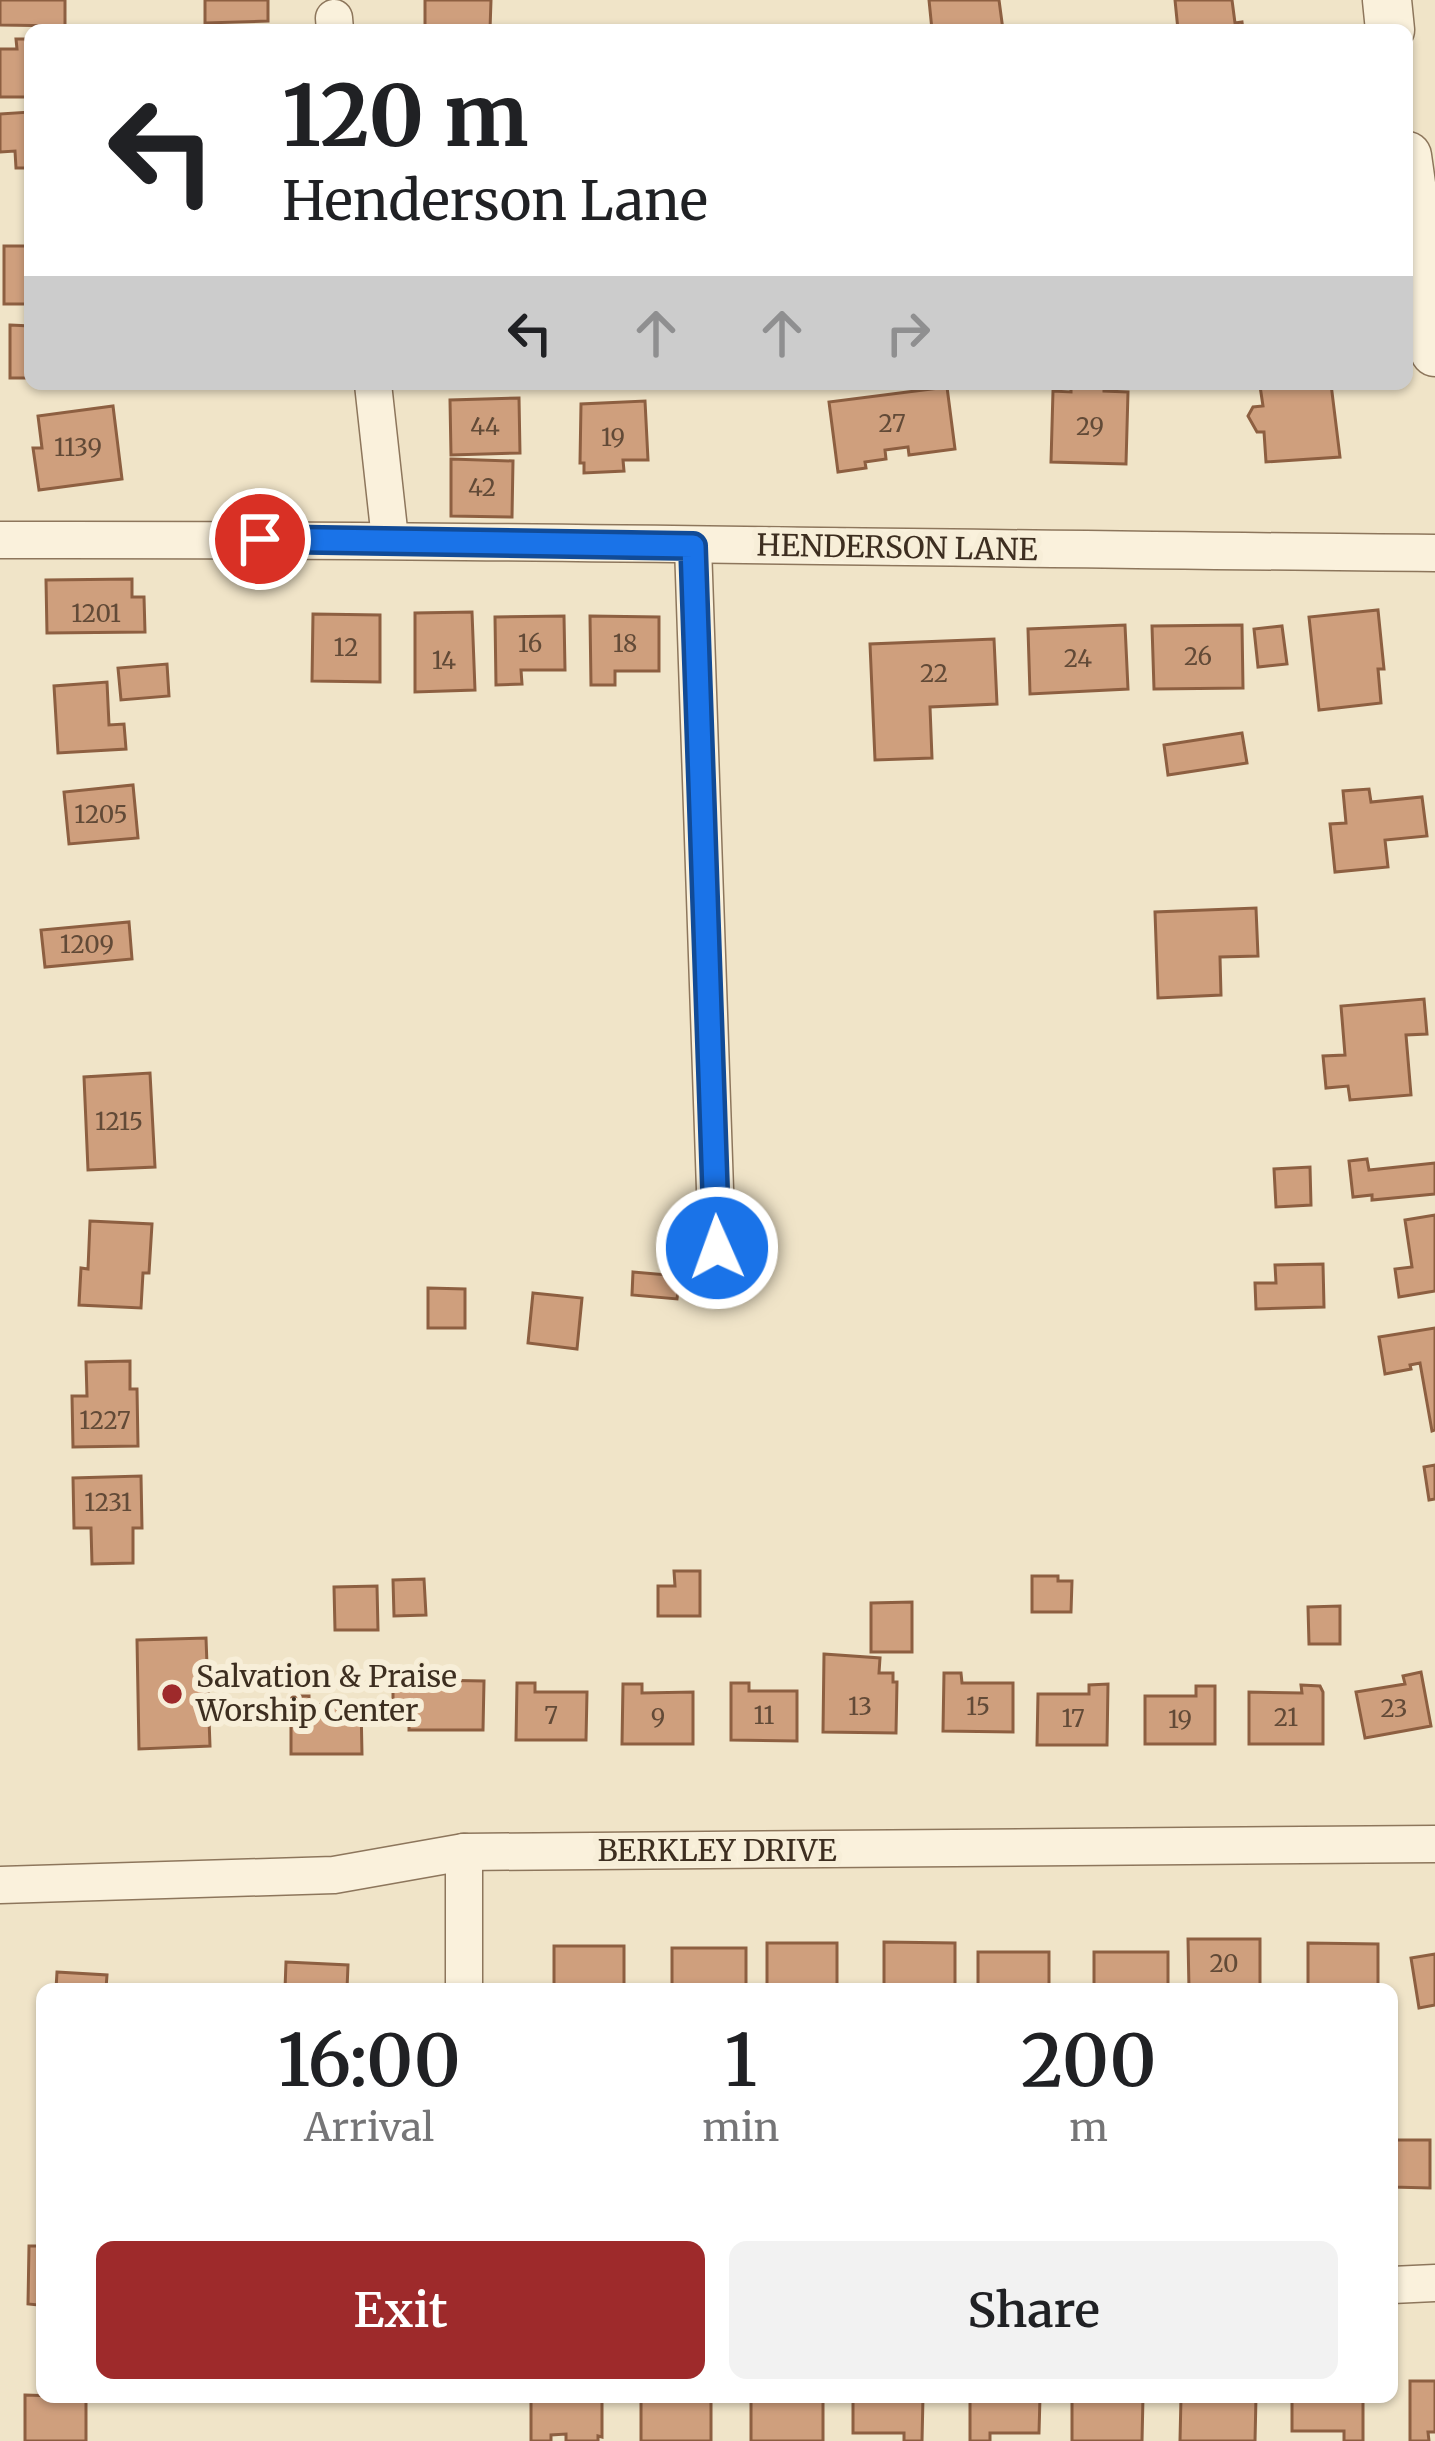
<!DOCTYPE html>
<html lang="en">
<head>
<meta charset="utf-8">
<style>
	:root { --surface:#fff; --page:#f2f2f2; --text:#202124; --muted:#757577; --accent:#9e2a2b }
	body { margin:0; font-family:Merriweather,serif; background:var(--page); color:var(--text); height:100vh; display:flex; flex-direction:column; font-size:45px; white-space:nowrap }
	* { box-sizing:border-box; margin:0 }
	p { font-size:39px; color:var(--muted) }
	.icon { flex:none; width:66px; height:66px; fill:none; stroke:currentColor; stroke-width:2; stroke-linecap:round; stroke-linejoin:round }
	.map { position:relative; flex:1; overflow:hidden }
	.panel { position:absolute; left:36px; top:1983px; width:1362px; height:420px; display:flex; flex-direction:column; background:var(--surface); border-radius:18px; box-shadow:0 3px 9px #0004 }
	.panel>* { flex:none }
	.hud { position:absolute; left:24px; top:24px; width:1389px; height:366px; border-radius:18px; box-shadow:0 3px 9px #0004; background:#fff; color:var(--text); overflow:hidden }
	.pin { position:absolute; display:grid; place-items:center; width:102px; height:102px; color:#fff; margin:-51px; border:6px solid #fff; border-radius:50%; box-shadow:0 3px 12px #0007 }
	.me { position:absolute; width:132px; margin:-66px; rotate:358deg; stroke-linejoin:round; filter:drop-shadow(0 0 9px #0008) }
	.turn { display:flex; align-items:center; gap:42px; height:252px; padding:0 60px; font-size:54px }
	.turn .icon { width:156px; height:156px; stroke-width:2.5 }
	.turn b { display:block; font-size:84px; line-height:102px }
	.lanes { display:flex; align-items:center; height:114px; padding:0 60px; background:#0003; justify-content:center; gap:60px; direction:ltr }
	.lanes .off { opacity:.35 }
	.eta { display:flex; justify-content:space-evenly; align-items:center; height:204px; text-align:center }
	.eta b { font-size:72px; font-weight:600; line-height:84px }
	.action { display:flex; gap:24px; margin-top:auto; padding:24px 60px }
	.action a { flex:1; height:138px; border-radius:18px; background:var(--accent); color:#fff; font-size:48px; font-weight:600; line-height:138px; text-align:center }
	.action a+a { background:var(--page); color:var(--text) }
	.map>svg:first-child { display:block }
	.building { fill:#cf9f7d; stroke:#8d5f41; stroke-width:3 }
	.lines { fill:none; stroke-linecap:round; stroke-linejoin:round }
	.minor-casing { stroke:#8d765c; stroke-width:39 }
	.tertiary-casing { stroke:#8d765c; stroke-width:51 }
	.minor { stroke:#faf1dc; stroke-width:36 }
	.tertiary { stroke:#faf1dc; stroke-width:48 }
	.route-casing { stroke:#114b97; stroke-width:30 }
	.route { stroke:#1a73e8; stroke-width:21 }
	.poi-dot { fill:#9e2a2b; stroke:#f7eed8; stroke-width:4.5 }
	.labels { text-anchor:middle; stroke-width:12; stroke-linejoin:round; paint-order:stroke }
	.number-label { font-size:24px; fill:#624a37 }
	.street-label { font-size:30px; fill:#3d2e20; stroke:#f7eed8 }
	.poi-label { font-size:30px; fill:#3d2e20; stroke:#f7eed8; text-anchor:start }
</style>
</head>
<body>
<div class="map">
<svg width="1435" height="2441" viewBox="0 0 1435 2441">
	<rect width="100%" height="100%" fill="#f0e4c8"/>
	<g class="building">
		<path d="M0 0H65V26L0 25Z"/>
		<path d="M205 0H268V21L205 23Z"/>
		<path d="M425 0H491L490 30H425Z"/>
		<path d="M929 0H999L1003 30H932Z"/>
		<path d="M1175 0H1232L1235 23 1242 22 1243 30H1178Z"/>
		<path d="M16 39H30V97H0V49H17Z"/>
		<path d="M30 112V168H16L15 151 0 152V114Z"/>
		<rect x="4" y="246" width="26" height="58"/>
		<path d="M10 325 30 326V378H10Z"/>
		<path d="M1071 384H1104V391L1128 392 1126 464 1051 462 1053 391 1071 392Z"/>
		<path d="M1279 384H1331L1340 457 1266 462 1264 432H1257L1248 416 1253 407 1263 406 1260 386Z"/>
		<path d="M947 387 955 449 909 455 908 447 885 450 886 459 865 462 866 468 838 472 829 402Z"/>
		<path d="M519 398 520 453 451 455 450 400Z"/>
		<path d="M645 401 648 460H623L624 471 584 473V463H580L581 404Z"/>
		<path d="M113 406 122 479 39 490 33 448H42L38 416Z"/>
		<path d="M451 459 513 461 512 517 451 516Z"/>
		<path d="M132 579V597H144L145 632 47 633 46 580Z"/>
		<path d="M1378 610 1384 669H1378L1381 703 1319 710 1309 617Z"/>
		<path d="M472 612 475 690 415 692V613Z"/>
		<path d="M313 614 380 615V682L312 681Z"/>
		<path d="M564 616 565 670H521L522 684 496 685 495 617Z"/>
		<path d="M590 616 659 617V671H615V685H591Z"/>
		<path d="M1125 625 1128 689 1030 694 1028 629Z"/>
		<path d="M1242 625 1243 688 1154 689 1152 626Z"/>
		<path d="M1282 626 1287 664 1258 667 1254 629Z"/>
		<path d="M994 639 997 704 930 707 932 758 875 760 870 644Z"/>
		<path d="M167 664 169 696 121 700 118 668Z"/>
		<path d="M107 682 109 725 124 724 126 749 58 753 54 686Z"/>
		<path d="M1242 733 1247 763 1168 775 1164 745Z"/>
		<path d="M133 785 138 838 69 844 64 792Z"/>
		<path d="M1369 789 1371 802 1422 797 1427 836 1385 840 1388 867 1335 872 1330 824 1346 823 1343 791Z"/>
		<path d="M1256 908 1258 956 1220 957 1221 995 1158 998 1155 912Z"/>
		<path d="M129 922 132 959 45 967 41 930Z"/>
		<path d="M1424 999 1427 1034 1406 1035 1411 1095 1350 1100 1348 1086 1326 1088 1323 1056 1345 1055 1341 1006Z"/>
		<path d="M150 1073 155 1167 88 1170 84 1077Z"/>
		<path d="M1367 1159 1369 1170 1435 1163V1194L1372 1200V1195L1353 1197 1349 1161Z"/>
		<path d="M1310 1167 1311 1205 1276 1207 1274 1169Z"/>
		<path d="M1435 1215V1291L1399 1297 1395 1269 1412 1267 1405 1220Z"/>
		<path d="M90 1221 152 1224 149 1273H143L141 1308 79 1305 81 1268 88 1269Z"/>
		<path d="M1323 1264 1324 1307 1256 1309 1255 1283H1276L1275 1265Z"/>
		<path d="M633 1272 680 1276 677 1299 632 1295Z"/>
		<path d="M428 1288 465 1289V1328H428Z"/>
		<path d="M533 1293 582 1298 577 1349 528 1343Z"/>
		<path d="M1435 1328V1430L1432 1431 1420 1363 1410 1365 1411 1369 1385 1374 1379 1337Z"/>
		<path d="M130 1361V1389H137L138 1446 73 1447 72 1396H87L86 1362Z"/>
		<path d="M1435 1465V1499L1429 1500 1424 1467Z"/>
		<path d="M141 1476 142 1528H133V1563L92 1564 91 1528H74L73 1478Z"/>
		<path d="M674 1571H700V1616H658V1586H675Z"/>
		<path d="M1032 1576H1058V1581H1072L1071 1612H1032Z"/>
		<path d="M424 1579 426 1615 394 1616 393 1580Z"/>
		<path d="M377 1586 378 1630H335L334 1587Z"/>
		<path d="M912 1602V1652H871V1603Z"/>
		<path d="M1340 1606V1644H1309L1308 1607Z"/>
		<path d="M206 1638 210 1746 139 1749 137 1640Z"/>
		<path d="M824 1654 880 1658 879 1673H893V1682H897L896 1733 823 1732Z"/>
		<path d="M409 1670H429V1680L484 1681 483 1730H409V1717H393V1685H409Z"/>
		<path d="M1421 1672 1431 1726 1365 1738 1356 1692 1405 1684 1403 1676Z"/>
		<path d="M944 1673H961L962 1683H1013V1732L943 1731Z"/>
		<path d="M517 1683H535V1692H587L586 1740H516Z"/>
		<path d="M731 1683H749V1691H797V1741L731 1740Z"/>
		<path d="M623 1684H642V1693L693 1692V1744H622Z"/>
		<path d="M1108 1684 1107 1745H1037L1038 1694H1089V1685Z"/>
		<path d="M1301 1685 1320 1686 1323 1692V1744H1249V1692L1302 1693Z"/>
		<path d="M1196 1686H1215V1744H1145V1696H1196Z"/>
		<path d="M291 1696H309V1705H361L362 1754H291Z"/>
		<path d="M1188 1939H1260V1989H1189Z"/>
		<path d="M884 1942 955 1943V1989H884Z"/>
		<rect x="767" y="1943" width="70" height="46"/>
		<path d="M1308 1943 1378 1944V1989H1308Z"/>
		<rect x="554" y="1946" width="70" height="43"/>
		<rect x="672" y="1948" width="74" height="41"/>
		<rect x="978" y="1952" width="71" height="37"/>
		<rect x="1094" y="1952" width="74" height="37"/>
		<path d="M1435 1954V2005L1419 2008 1411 1958Z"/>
		<path d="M286 1962 348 1965 347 1989H285Z"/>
		<path d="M57 1972 107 1975 106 1989H56Z"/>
		<path d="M1392 2140H1430V2188L1392 2187Z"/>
		<path d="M29 2246H42V2331H39V2305L28 2304Z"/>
		<path d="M1410 2381H1435V2432H1428L1429 2441H1410Z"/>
		<path d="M25 2395 86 2397V2441H25Z"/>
		<path d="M531 2397H602V2437L598 2436V2441H566V2434L551 2435V2441H531Z"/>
		<rect x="641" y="2397" width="70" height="44"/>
		<rect x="751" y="2397" width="72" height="44"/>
		<path d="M853 2397H923L922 2441H904V2433H853Z"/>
		<path d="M970 2397H1040L1039 2433H990V2441H970Z"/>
		<path d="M1072 2397H1143L1142 2441H1072Z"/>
		<path d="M1181 2397H1256L1255 2441H1180Z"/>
		<path d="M1292 2397H1363V2441H1344V2431H1292Z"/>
	</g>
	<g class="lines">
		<defs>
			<g id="minor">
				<path d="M334 18 335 30"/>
				<path d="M373 384 390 539"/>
				<path d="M0 540C478 539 957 549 1435 553"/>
				<path d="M693 546 717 1248"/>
				<path d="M0 1885 334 1875 464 1852 1435 1844"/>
				<path d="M464 1989V1852"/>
				<path d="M1392 2285 1435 2283"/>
			</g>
			<g id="tertiary">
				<path d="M1387 0 1390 30"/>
				<path d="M1407 156 1435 352"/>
			</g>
		</defs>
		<use href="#minor" class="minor-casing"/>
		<use href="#tertiary" class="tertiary-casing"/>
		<use href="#minor" class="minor"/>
		<use href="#tertiary" class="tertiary"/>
	</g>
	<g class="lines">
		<defs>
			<path id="route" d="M260 539 693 546 717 1248"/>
		</defs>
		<use href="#route" class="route-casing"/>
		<use href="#route" class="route"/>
	</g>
	<circle class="poi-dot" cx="172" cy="1694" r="12"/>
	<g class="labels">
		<g class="number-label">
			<text x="892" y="432">27</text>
			<text x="485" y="435">44</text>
			<text x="1090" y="435">29</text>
			<text x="613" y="446">19</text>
			<text x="78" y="456">1139</text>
			<text x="482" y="496">42</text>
			<text x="96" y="622">1201</text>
			<text x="530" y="652">16</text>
			<text x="625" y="652">18</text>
			<text x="346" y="656">12</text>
			<text x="1198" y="665">26</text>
			<text x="1078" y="667">24</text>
			<text x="444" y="669">14</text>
			<text x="934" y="682">22</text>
			<text x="101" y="823">1205</text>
			<text x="87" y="953">1209</text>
			<text x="119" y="1130">1215</text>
			<text x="105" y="1429">1227</text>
			<text x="108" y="1511">1231</text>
			<text x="860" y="1715">13</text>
			<text x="978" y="1715">15</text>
			<text x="1394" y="1717">23</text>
			<text x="551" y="1724">7</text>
			<text x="764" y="1724">11</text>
			<text x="658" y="1726">9</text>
			<text x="1286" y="1726">21</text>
			<text x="1073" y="1727">17</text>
			<text x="1180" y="1728">19</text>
			<text x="1224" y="1972">20</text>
		</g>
		<g class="street-label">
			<text transform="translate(897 548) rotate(1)" y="10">HENDERSON LANE</text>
			<text x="717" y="1861">BERKLEY DRIVE</text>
		</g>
		<g class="poi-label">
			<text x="196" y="1687">Salvation &amp; Praise<tspan x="196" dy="34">Worship Center</tspan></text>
		</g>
	</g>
</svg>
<div class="pin" style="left:260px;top:539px;background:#d93025"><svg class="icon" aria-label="arrive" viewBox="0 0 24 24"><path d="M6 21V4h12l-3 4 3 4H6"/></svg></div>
<svg class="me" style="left:717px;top:1248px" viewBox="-20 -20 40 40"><circle r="17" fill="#1a73e8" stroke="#fff" stroke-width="3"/><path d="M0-11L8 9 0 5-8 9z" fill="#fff"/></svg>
<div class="hud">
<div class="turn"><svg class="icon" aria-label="left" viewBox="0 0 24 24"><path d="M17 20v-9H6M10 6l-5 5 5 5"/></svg><div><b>120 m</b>Henderson Lane</div></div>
<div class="lanes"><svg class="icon" aria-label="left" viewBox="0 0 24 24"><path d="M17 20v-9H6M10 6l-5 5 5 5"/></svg><svg class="icon off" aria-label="ahead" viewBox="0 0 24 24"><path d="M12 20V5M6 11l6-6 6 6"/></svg><svg class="icon off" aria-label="ahead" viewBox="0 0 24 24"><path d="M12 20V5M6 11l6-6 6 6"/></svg><svg class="icon off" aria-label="right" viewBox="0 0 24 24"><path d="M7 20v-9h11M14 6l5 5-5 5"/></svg></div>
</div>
<section class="panel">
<div class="eta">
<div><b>16:00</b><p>Arrival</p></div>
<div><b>1</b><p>min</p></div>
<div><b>200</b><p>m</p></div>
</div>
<div class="action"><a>Exit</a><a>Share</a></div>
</section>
</div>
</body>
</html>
